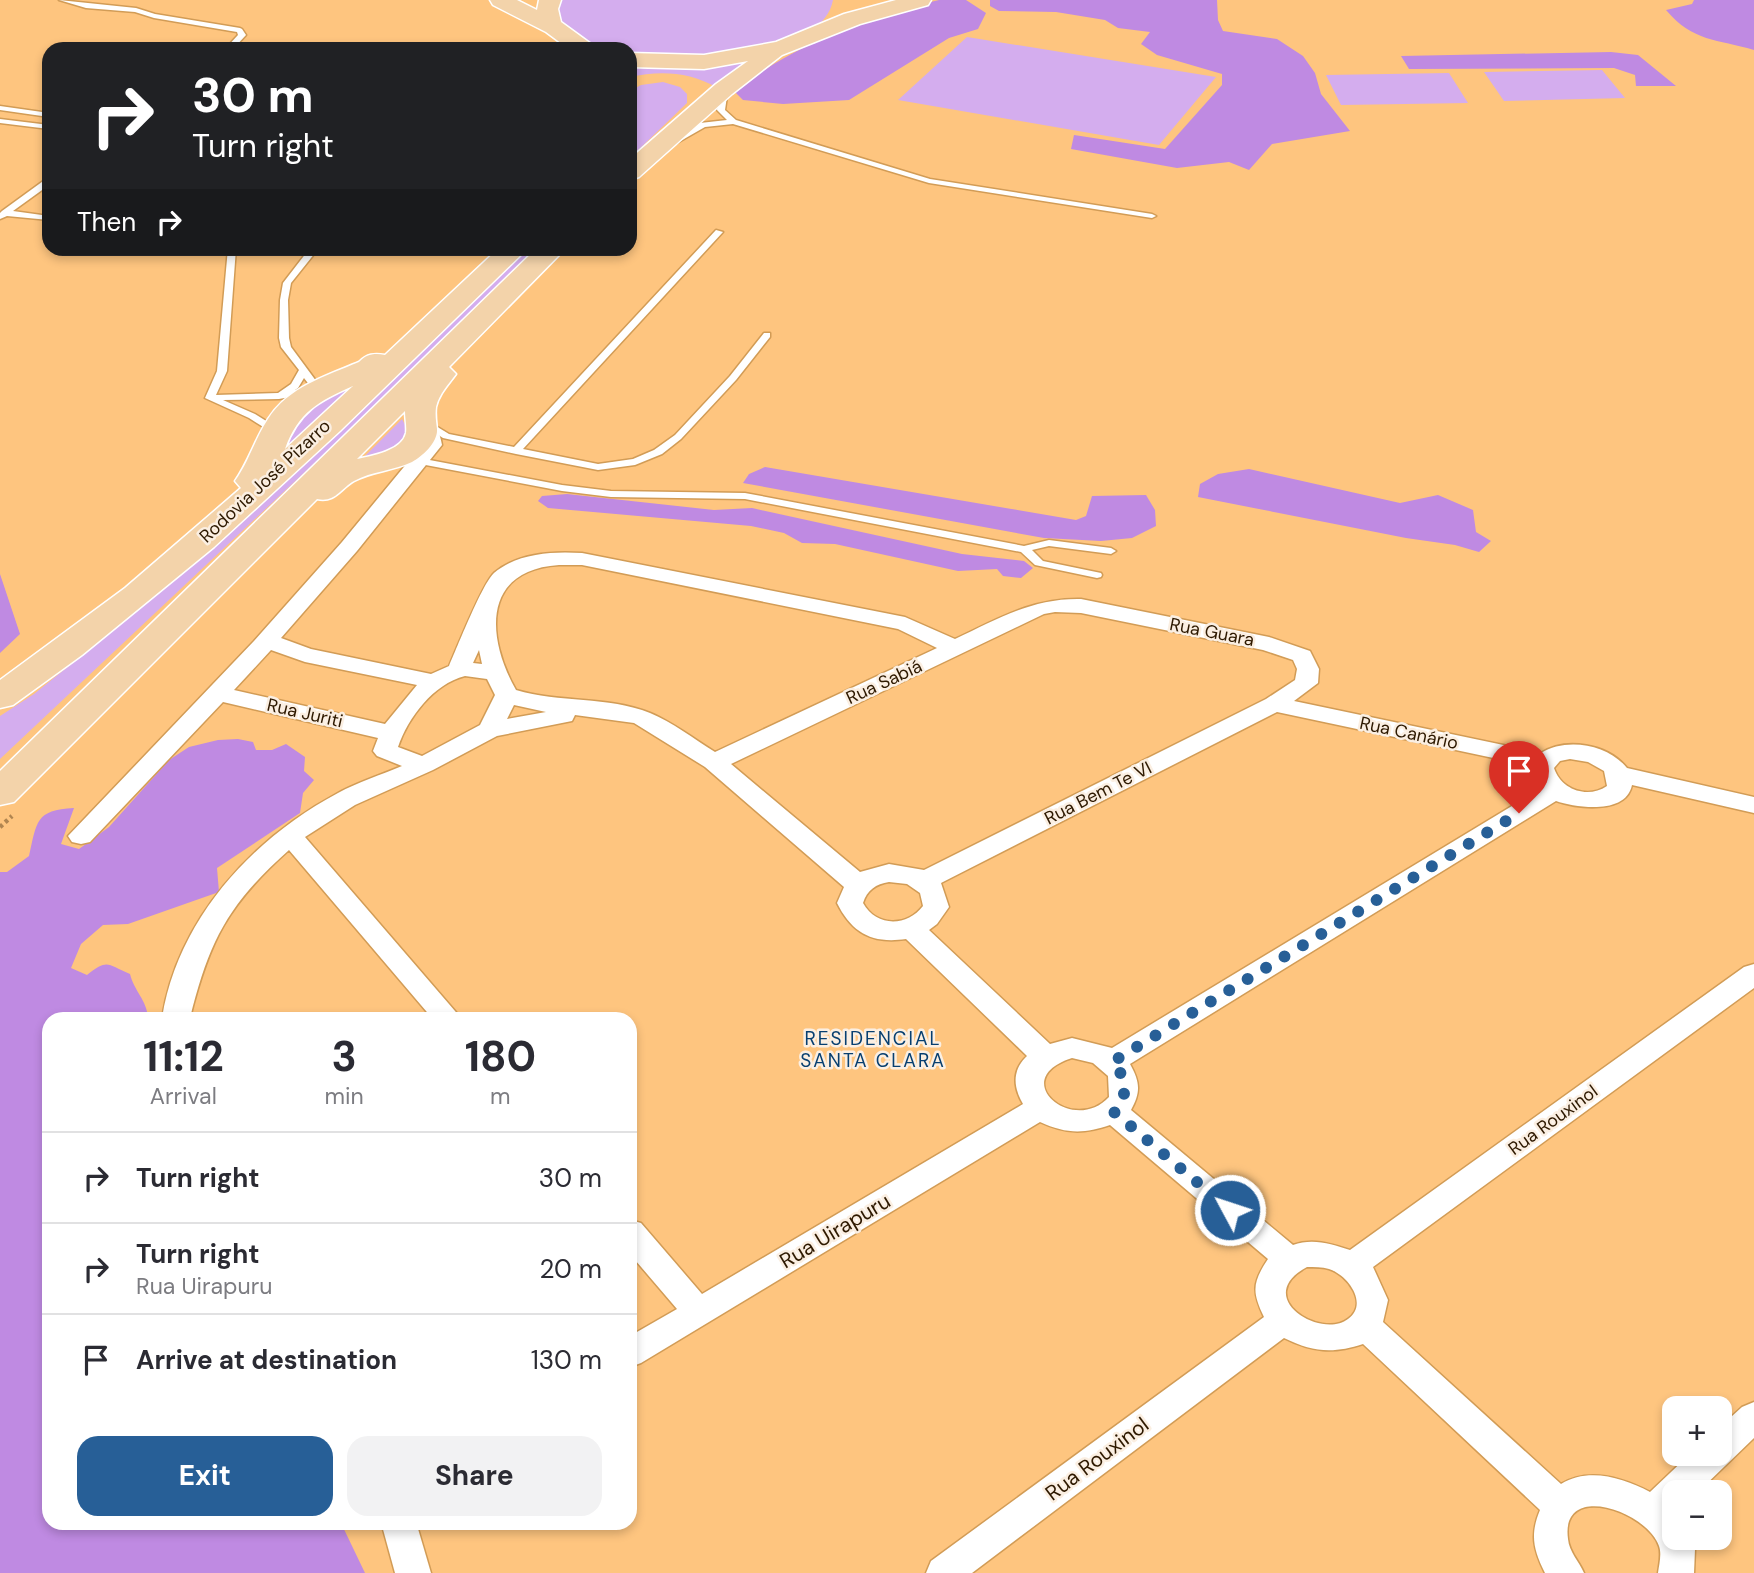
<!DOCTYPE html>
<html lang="en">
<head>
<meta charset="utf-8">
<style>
	:root { --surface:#fff; --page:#f2f2f3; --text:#2b2b33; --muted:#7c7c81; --line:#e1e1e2; --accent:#275f97 }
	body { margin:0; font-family:"DM Sans",sans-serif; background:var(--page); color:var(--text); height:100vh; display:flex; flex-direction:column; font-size:26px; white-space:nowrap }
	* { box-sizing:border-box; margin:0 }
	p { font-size:23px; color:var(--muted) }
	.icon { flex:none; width:38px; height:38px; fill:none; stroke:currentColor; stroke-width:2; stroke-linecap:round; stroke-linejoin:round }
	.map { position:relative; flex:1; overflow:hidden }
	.side { position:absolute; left:42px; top:1012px; width:595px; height:518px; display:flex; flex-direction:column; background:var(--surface); border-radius:21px; box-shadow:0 4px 10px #0003 }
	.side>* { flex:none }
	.guide { position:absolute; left:42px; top:42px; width:595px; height:214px; border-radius:21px; box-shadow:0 4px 10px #0003; background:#202124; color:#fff; overflow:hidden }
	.controls { position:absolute; left:1662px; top:1396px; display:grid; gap:14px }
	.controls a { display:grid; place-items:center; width:70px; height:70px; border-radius:14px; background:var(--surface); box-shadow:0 4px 10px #0003; font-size:35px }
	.pin { position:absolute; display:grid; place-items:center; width:60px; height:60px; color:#fff; margin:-72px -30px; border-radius:50% 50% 50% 0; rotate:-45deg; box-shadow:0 0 7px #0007 }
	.pin .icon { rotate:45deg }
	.me { position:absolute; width:77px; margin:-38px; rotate:310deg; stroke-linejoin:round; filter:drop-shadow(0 0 5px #0008) }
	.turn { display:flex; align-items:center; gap:24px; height:147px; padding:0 35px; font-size:32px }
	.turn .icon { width:91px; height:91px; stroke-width:2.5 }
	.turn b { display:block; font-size:49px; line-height:60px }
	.then { display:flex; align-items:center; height:66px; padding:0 35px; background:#0003; gap:14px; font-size:26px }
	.eta { display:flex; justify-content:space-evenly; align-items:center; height:119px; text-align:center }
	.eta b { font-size:42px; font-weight:700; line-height:49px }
	.action { display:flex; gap:14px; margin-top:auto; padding:14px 35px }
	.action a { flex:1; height:80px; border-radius:21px; background:var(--accent); color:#fff; font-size:28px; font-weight:700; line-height:80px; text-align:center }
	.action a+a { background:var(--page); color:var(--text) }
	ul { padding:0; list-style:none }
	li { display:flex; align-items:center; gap:21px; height:91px; padding:0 35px; border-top:2px solid var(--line) }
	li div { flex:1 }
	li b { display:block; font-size:26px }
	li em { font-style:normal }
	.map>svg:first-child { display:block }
	.green { fill:#d4adee }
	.forest { fill:#bf8ae2 }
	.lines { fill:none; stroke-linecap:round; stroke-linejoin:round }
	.service-casing { stroke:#d29c56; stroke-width:3 }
	.minor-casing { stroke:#d29c56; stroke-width:3 }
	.primary-casing { stroke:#fff; stroke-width:3 }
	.path { stroke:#b08550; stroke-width:4.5; stroke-dasharray:3.5 3.5; stroke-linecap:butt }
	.service { fill:#fff; fill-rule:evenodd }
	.minor { fill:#fff; fill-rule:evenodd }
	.primary { fill:#f3d3aa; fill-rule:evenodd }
	.route { stroke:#275f97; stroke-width:12; stroke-dasharray:0 21.6 }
	.labels { text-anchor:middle; stroke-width:5; stroke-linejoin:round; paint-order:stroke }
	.street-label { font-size:18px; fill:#2e1900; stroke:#fbefe2 }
	.neighbourhood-label { font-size:19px; letter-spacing:2px; fill:#073f70; stroke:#fbefe2 }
	.near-street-label { font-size:21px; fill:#2e1900; stroke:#fbefe2 }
</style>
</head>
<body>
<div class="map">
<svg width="1754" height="1573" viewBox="0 0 1754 1573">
	<rect width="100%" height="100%" fill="#fec57f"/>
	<g class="green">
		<path d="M554 0H833C821 63 678 56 630 56V49C587 49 585 43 553 17Z"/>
		<path d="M967 37 1216 77 1159 145 898 100Z"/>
		<path d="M749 62 716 87C690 72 660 70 630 77V65L697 68Z"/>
		<path d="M1602 70 1625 98 1504 101 1484 72Z"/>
		<path d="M1449 73 1468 103 1341 105 1326 75Z"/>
		<path d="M663 82 680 87 687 94V103L630 158V91L641 85Z"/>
		<path d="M527 249H542L0 759V716L34 694 137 611Z"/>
		<path d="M354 385 284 451C294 404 314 402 354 385Z"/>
		<path d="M402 419 409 432 400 450 359 462Z"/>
	</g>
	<g class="forest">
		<path d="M939 0H966L986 13 978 29 949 38 849 100 783 104 743 100 734 91C798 43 861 19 939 0Z"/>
		<path d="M990 0H1217L1218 20 1223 31 1277 39 1303 56 1315 73 1321 94 1350 131 1272 144 1249 170 1229 162 1177 168 1071 149 1074 135 1165 149 1222 85V74L1157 55 1141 44 1150 32 1118 28 1105 20 1056 12 999 11 990 6Z"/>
		<path d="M1694 0H1754V50C1717 39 1693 42 1666 10L1692 4Z"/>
		<path d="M1611 52 1638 55 1676 86H1636L1635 75 1614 68 1409 69 1401 56Z"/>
		<path d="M765 467 1076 520 1086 516 1092 496 1146 495 1155 510 1156 526 1132 538 1101 541 1044 538 743 483 749 474Z"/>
		<path d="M1249 469 1400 503 1438 495 1473 510 1476 532 1491 541 1479 552 1455 545 1406 538 1198 497 1200 484 1218 474Z"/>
		<path d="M567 494 714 510 752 508 962 554 1024 561 1033 568 1021 578 1003 576 997 569 958 571 835 544 802 543 784 533 751 526 548 508 538 501 542 496Z"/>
		<path d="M0 574 20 634 0 653Z"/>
		<path d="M238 739 253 742 256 750H272L286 744 305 757 304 771 314 780 303 793 300 813 217 868 219 892 128 924 103 925 81 944 71 968 87 975C109 958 107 965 130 974 134 991 147 1000 148 1018H49V1522L341 1523 365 1573H0V872H7L29 856C37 822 35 810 74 808L61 844 79 849 109 827 169 760 189 747 218 740Z"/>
	</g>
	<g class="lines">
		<defs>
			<g id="service">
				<path d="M59 0 136 8 155 14 240 28 242 29 246 35 233 49H225L238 35 237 32 154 18 135 12 86 8Z"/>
				<path d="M721 87 728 89 725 110 736 120 930 179 1152 214 1156 216 1152 218 929 183 733 124 705 127 677 143H671V139L700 123 727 120 717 110Z"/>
				<path d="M0 106 49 113V117L0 110Z"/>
				<path d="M0 119 49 125V129L0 123Z"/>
				<path d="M46 179H49V185L13 211 49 216V220L7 216 0 219V213L2 211Z"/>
				<path d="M716 230 723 232 523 449 598 464 633 459 654 450 675 435 730 376 764 333H770V337L736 380 681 439 662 454 635 465 598 470 516 454 443 438 418 422 420 420H426L449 434 514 447Z"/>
				<path d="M228 248H236L227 371 216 395 278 393 291 384 299 370 281 347 279 338 280 300 283 283 310 248H319L291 283 288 300 289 338 291 347 322 389 317 392 279 399 223 400 255 414 279 429V433H273L249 418 205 398 217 371ZM304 378 311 387 295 390 298 388Z"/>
				<path d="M419 458 562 485 611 491 745 493 1024 546 1049 540 1111 548 1116 551 1111 554 1049 546 1032 550 1043 561 1101 573 1102 575 1101 577 1097 578 1035 565 1021 552 745 499 611 497 562 491 415 463V459Z"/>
			</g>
			<g id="minor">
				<path d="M421 416C434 420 440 432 442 445L357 551 281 638 311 649 431 674 449 666C457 648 482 584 494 573 517 553 553 551 582 553L905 617 955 639C998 619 1032 598 1081 599L1269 637 1310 651 1319 669 1318 683 1294 701 1541 753C1566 737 1608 744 1627 768L1754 797V813L1632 785C1626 815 1577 808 1556 801L1130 1064C1140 1082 1141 1092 1131 1110L1293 1245C1313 1238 1331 1244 1350 1250L1744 967 1754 964V988L1373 1267 1388 1300 1383 1322 1561 1484C1589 1467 1623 1478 1650 1492L1690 1454H1720V1427L1742 1407 1754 1402V1438L1697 1493H1675V1538H1691L1695 1549 1694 1573H1658C1659 1565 1662 1554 1659 1546 1647 1511 1560 1481 1568 1539 1569 1552 1579 1561 1584 1573H1545C1533 1549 1530 1534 1540 1510L1363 1344C1333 1354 1312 1352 1284 1338L972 1573H926L931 1561 1264 1317C1252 1292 1252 1283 1268 1259L1110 1125C1084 1134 1066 1134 1040 1122L641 1363 630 1367V1336L677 1309 630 1254V1220L641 1223 702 1294 1023 1104C1013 1087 1012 1070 1027 1056L906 939C872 944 852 933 837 903L844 887 705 767 634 723 575 715 572 721 497 736 433 770 355 805 305 837 461 1018H432L289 850C228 904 209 941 190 1018H162C178 919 252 839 338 793 358 782 381 775 402 766L377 756 373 751 378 738 223 702 90 842 81 844 72 842 68 836 254 641 342 542 422 445 420 434 411 422ZM559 565H582L898 629 937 648 715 752C694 739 672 722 650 713 608 696 559 703 516 690 486 637 482 570 559 565ZM1055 612 1081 613 1263 650 1293 660 1297 669 1295 680 1266 699 924 870 889 864 860 872 731 764 1044 614ZM271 650 305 662 417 685 385 724 234 690ZM479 650 482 664 473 663ZM465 676 487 679 495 695 480 725 422 756 398 747C408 718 433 684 465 676ZM514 705 546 712 507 719ZM1277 712 1531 766 1533 779 1540 789 1112 1048 1072 1038 1050 1044 929 930 937 924 949 907 941 883ZM1570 759 1588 762 1604 771 1607 786C1588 799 1561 790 1554 768L1560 761ZM889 882 907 884 920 893 923 906C907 927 876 927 863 903 867 890 876 884 889 882ZM1072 1058 1093 1063 1108 1076 1109 1097C1073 1136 1006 1079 1072 1058ZM1307 1267C1314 1267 1322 1267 1329 1269 1348 1275 1369 1304 1348 1319 1321 1340 1251 1297 1307 1267Z"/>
				<path d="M381 1522H416L431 1573H395Z"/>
			</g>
			<g id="primary">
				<path d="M490 0H517L537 10 539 0H561L558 9 561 22 598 49H569L546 32 493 5Z"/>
				<path d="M896 0H931L928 5 860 24 782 55 732 94 639 177 630 180V159L716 84 748 61 704 69 630 67V53L704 55 776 42 844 14Z"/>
				<path d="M499 248H528L340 431 214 547 82 655 13 705 0 708V680L125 588 241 488 235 481C249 461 255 439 268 419 288 387 326 376 359 362 367 354 374 353 385 355ZM353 386 285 449C298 412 319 401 353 386Z"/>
				<path d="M537 248H566L449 367 456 374C448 385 439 394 436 407 435 415 436 421 437 429 438 442 423 456 412 462 393 471 372 471 354 481 340 489 335 503 317 499L14 802 0 805V771ZM405 411C405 418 407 427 406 433 402 451 371 456 357 459Z"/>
			</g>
		</defs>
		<use href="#service" class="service-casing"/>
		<use href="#minor" class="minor-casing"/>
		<use href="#primary" class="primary-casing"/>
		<path class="path" d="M0 827 12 816"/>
		<use href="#service" class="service"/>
		<use href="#minor" class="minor"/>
		<use href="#primary" class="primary"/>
	</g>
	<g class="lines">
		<path class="route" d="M1230 1210 1114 1112C1129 1094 1128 1079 1112 1062L1519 813"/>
	</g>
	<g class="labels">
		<g class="street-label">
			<text transform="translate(265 481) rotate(-43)" y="6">Rodovia José Pizarro</text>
			<text transform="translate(1212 632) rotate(11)" y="6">Rua Guara</text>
			<text transform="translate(884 682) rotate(-25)" y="6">Rua Sabiá</text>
			<text transform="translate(305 713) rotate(13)" y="6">Rua Juriti</text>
			<text transform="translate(1409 733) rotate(12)" y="6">Rua Canário</text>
			<text transform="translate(1098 793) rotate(-27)" y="6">Rua Bem Te VI</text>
			<text transform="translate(1553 1120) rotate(-36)" y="6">Rua Rouxinol</text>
		</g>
		<g class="neighbourhood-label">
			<text x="873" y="1045">RESIDENCIAL<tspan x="873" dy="22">SANTA CLARA</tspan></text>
		</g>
		<g class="near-street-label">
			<text transform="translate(835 1231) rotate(-31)" y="7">Rua Uirapuru</text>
			<text transform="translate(1097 1459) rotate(-37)" y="7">Rua Rouxinol</text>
		</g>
	</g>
</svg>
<div class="controls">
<a>+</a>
<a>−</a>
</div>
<div class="pin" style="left:1519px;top:813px;background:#d93025"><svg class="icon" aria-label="arrive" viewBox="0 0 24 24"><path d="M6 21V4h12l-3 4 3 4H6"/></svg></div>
<svg class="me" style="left:1230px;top:1210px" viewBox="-20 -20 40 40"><circle r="17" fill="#275f97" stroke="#fff" stroke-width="3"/><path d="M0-11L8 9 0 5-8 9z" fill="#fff"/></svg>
<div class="guide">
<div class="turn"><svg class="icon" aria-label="right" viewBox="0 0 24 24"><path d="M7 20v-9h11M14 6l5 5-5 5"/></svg><div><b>30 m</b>Turn right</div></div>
<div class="then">Then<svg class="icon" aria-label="right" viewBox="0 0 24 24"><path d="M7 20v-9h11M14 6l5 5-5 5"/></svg></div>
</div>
<section class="side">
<div class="eta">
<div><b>11:12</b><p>Arrival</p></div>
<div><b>3</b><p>min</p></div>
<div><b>180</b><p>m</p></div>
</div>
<ul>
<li><svg class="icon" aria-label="right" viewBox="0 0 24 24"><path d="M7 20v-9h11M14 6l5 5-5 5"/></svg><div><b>Turn right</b></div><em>30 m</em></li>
<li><svg class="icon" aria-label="right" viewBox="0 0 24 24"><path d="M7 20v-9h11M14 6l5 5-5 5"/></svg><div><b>Turn right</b><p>Rua Uirapuru</p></div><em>20 m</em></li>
<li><svg class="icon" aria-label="arrive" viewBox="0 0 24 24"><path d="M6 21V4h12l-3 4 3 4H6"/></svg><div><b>Arrive at destination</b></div><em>130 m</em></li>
</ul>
<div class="action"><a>Exit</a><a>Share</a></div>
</section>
</div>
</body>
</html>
